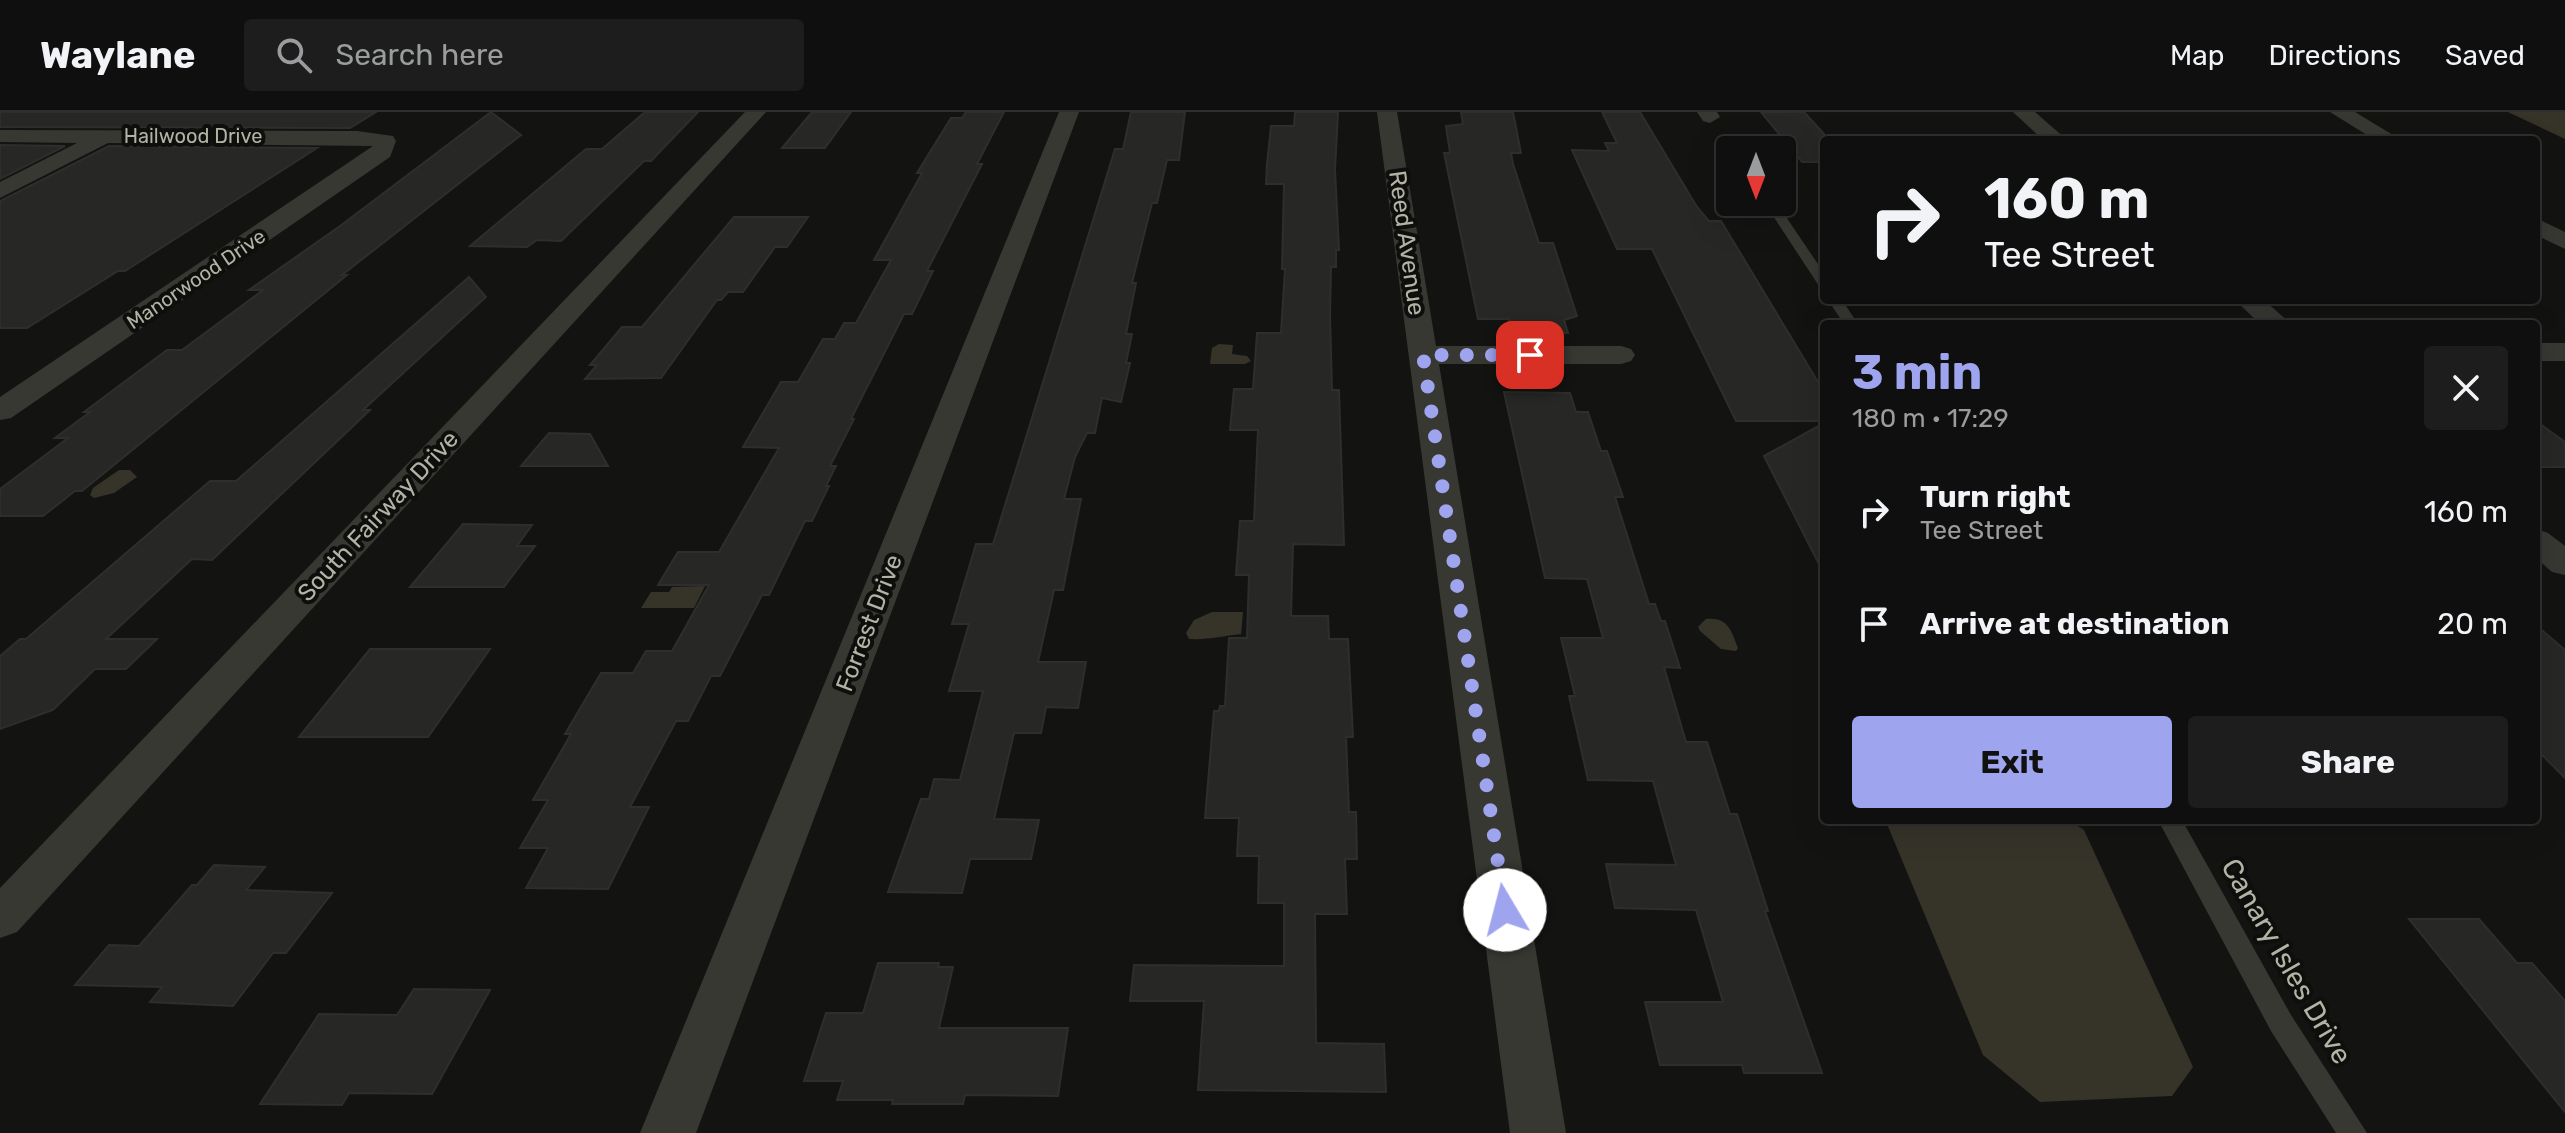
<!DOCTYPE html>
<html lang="en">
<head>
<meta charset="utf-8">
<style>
	:root { --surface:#0e0f0e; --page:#1c1d1c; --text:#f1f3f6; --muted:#9b9c9e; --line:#2e2f2e; --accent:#9fa4ee }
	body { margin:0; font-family:Rubik,sans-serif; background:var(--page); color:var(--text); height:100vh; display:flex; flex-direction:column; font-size:30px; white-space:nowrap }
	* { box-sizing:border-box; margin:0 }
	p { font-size:26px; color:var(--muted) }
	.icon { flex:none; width:44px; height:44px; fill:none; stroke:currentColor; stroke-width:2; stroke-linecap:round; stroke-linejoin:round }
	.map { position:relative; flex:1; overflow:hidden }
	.drawer { position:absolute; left:1820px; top:208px; width:720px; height:504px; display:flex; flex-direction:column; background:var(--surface); border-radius:8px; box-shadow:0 8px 32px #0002,0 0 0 2px var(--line) }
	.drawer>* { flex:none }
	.guide { position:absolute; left:1820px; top:24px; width:720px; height:168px; border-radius:8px; box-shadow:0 8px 32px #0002,0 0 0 2px var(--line); background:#0e0f0e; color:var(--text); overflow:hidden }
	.needle { width:52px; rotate:180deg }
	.fabs { position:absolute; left:1716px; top:24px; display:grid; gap:16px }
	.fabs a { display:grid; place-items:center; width:80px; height:80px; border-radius:8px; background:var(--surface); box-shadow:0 8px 32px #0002,0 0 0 2px var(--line); font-size:40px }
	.pin { position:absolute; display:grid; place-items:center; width:68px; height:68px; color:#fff; margin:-34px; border-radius:16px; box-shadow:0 4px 12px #0006 }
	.me { position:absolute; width:88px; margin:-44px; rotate:352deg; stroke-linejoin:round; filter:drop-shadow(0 0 6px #0008) }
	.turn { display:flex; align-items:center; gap:28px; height:168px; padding:0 32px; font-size:36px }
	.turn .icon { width:104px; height:104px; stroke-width:2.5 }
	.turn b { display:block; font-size:56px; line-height:68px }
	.round { display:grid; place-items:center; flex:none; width:84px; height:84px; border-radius:8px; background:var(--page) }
	.head { display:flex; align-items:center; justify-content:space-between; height:136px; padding:0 32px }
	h1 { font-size:48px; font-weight:700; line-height:60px; color:var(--accent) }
	.primary-button { display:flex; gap:16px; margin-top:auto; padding:16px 32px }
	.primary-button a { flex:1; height:92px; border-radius:8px; background:var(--accent); color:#111; font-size:32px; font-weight:700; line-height:92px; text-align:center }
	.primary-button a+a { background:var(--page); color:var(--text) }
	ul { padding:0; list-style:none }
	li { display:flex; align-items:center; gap:24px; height:112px; padding:0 32px }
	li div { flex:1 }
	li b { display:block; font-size:30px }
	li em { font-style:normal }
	header { display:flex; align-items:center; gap:48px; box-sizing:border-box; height:112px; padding:0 40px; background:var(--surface); border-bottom:2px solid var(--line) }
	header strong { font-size:38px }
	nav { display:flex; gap:44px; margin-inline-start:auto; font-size:28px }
	.search { width:560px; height:72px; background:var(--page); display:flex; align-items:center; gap:20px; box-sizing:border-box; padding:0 28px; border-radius:8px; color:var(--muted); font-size:30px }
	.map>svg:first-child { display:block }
	.water { fill:#363329 }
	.building { fill:#272725; stroke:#2e2f2c; stroke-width:2 }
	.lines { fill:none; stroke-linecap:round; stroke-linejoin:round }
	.lane { fill:#383833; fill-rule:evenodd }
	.street { fill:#383833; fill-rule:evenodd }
	.route { stroke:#9fa4ee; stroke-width:14; stroke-dasharray:0 25.2 }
	.labels { text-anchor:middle; stroke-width:8; stroke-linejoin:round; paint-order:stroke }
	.far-street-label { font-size:20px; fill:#b3b3a5; stroke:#0e0e0d }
	.street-label { font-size:24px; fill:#b3b3a5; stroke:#0e0e0d }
	.near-street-label { font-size:28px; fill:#b3b3a5; stroke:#0e0e0d }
</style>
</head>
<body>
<header>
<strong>Waylane</strong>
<div class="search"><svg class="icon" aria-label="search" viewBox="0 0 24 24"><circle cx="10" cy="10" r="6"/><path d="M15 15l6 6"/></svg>Search here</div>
<nav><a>Map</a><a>Directions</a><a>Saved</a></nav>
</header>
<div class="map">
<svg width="2565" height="1021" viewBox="0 0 2565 1021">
	<rect width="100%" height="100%" fill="#131412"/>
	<g class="water">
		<path d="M2508 0H2565V27Z"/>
		<path d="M1219 232 1233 233 1232 242 1247 244 1251 249 1245 252H1210L1212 236Z"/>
		<path d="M119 358H130L137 365 114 381 94 386 90 383 93 376Z"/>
		<path d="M705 474 694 496H641L651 480H669L672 475Z"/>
		<path d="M1212 500H1243L1241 522C1222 524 1209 528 1189 527L1186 521 1194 508Z"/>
		<path d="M1706 507C1728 505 1731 518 1738 536L1736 539 1721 537 1700 519 1698 515Z"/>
		<path d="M1895 708H2068L2084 718 2193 955 2172 984 2040 990 1983 943 1887 712Z"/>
	</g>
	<g class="building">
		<path d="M0 0H376L350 16 0 15Z"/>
		<path d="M491 0 521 23 342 163H347L82 379H75L43 404H0V377L68 326H55L90 300H84L167 238H182L263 178H249L340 114Z"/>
		<path d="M645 0H698L651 49H644L561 129 537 128 527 135 470 134 586 37H602Z"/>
		<path d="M812 0H851L825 36H782Z"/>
		<path d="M966 0H1004L977 52H982L927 159H933L912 202H904L851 307H854L830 354H836L826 374H829L812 409H805L769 483H762L720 564H711L688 609H676L630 695H649L608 777 526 776 548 736H520L548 688H533L571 622H565L601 561H633L646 539H672L709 473H658L678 440H719L779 336 743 335 781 270H798L823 227H835L844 211H856L891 148H874L922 61H917L951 6H962Z"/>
		<path d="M1131 0H1185L1179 48H1167L1157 91H1152L1132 171H1136L1126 222H1132L1126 251H1130L1121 290 1102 286 1095 321H1087L1075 345 1064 387H1081L1063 478H1054L1038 550H1086L1078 596 1046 595 1041 621H1014L994 707 1039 708 1031 747H970L962 781 888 780 921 687H929L934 667 960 668 983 579H949L969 512H952L976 432H993L1115 37H1123Z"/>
		<path d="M1295 0H1338L1335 58 1339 138H1336V155H1331L1330 204 1332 278H1339L1344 433 1293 432 1291 504H1328L1329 527H1348L1353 625H1346L1349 700H1356L1357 747H1345L1347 802H1315L1316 931 1384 932 1386 980 1198 978 1204 889H1130L1134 853 1284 854V791H1258L1259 744H1237L1239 706H1205L1214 599H1219L1220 594H1225L1229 526H1247L1249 463H1236L1240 409H1254L1258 318H1230L1234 277H1253L1257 221H1281L1285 157H1282L1284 72H1266L1267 52 1271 14H1294Z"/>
		<path d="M1461 0H1513L1521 41H1511L1513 52 1539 131H1553L1577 204 1564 208 1568 221 1512 220 1509 207H1478L1444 41H1450L1446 14 1463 12Z"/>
		<path d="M1602 0H1640L1697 95 1709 109H1721L1824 280V309H1736L1652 137H1617L1572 38 1609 39 1605 31H1617Z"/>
		<path d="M1761 0H1804L1824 22V50H1802Z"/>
		<path d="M0 33 65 34 0 67Z"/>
		<path d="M109 34 317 36 125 159H118L27 216H0V89Z"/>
		<path d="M734 105H808L787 135H775L743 180H728L721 188H717L661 266 585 267 597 253H590L622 215H642Z"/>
		<path d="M469 165 486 185 363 298H370L212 448 192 447 106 527H157L126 557H95L53 598 0 617V544L20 527H26L210 369H236Z"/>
		<path d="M1504 280 1570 281 1576 300H1588L1601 339H1607L1623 385H1615L1649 492H1655L1661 509H1665L1680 556 1664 555 1686 630H1707L1730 702H1737L1768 799H1765L1822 961H1744L1742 953H1660L1645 890H1723L1696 798 1615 796 1606 752 1676 753 1653 669 1588 668 1569 584H1575L1561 526H1603L1587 467 1545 466Z"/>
		<path d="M2536 309 2565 330V355H2536Z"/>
		<path d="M1824 311V462L1764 344Z"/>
		<path d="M549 321 590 322 608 354H521Z"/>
		<path d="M463 412 532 413 517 434H535L504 475H410Z"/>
		<path d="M2536 513 2565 538V666L2536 637Z"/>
		<path d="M370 537H490L428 625H299Z"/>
		<path d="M214 753 265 755 246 778 332 781 286 841H273L233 894 150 890 162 875 75 873 109 833 139 834 192 773H197Z"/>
		<path d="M2409 807H2479L2517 851H2532L2565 889V1000Z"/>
		<path d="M878 851H939L938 855H953L939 916H1068L1058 984 965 983 963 992H892L893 988H837L843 969H804L826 901H863Z"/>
		<path d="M414 877 490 878 432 982 349 981 342 993 260 992 319 902 397 903Z"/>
	</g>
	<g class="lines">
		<g class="lane">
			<path d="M1764 90H1776L1824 161V175L1819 174Z"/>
			<path d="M1828 188H1842L1858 212H1844Z"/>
			<path d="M2158 708H2182L2291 903 2367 1021H2336L2271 919Z"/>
		</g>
		<g class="street">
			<path d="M745 0H766L17 820 0 826V776Z"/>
			<path d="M1059 0H1079L696 1021H640Z"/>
			<path d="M1377 0H1397L1436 234H1621L1631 237 1635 243 1631 249 1621 252H1439L1566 1021H1510Z"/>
			<path d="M1697 0H1717L1720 5 1710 11 1703 9Z"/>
			<path d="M2013 0H2035L2067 28H2043Z"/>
			<path d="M2330 0H2355L2401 28H2375Z"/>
			<path d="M0 18 357 19 393 24 396 29 390 45 11 306 0 308V285L373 34 108 31 0 86V70L77 31 0 30Z"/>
			<path d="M2536 106 2565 120V137L2536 123Z"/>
			<path d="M2235 188H2264L2291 212H2260Z"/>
			<rect x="2536" y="231" width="29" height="18"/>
			<path d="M2536 417 2548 421 2565 434V463L2552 460 2536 446Z"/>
		</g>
	</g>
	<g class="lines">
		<path class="route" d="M1505 798 1423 243H1530"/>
	</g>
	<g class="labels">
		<g class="far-street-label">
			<text x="193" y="31">Hailwood Drive</text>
			<text transform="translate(196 167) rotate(-34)" y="7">Manorwood Drive</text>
		</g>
		<g class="street-label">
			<text transform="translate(1407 131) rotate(82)" y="8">Reed Avenue</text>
			<text transform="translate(378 404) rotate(-47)" y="8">South Fairway Drive</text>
			<text transform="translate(869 511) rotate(-69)" y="8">Forrest Drive</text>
		</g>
		<g class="near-street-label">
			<text transform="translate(2287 849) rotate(60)" y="10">Canary Isles Drive</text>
		</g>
	</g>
</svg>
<div class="fabs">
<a><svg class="needle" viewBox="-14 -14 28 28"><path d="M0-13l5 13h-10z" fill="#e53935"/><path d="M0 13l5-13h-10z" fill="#9b9c9e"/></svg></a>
</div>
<div class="pin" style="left:1530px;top:243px;background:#d93025"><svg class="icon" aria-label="arrive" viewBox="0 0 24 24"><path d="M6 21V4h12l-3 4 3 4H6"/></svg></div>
<svg class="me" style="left:1505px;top:798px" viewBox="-20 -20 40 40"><circle r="19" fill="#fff"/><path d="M0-13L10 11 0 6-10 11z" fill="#9fa4ee"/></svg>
<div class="guide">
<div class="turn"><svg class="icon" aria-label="right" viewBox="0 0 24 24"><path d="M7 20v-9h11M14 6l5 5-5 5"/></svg><div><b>160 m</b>Tee Street</div></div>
</div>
<section class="drawer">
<div class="head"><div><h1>3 min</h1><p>180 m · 17:29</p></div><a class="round"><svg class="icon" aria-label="close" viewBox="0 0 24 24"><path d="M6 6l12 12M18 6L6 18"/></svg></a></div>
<ul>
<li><svg class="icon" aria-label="right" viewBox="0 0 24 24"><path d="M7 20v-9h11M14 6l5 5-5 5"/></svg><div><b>Turn right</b><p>Tee Street</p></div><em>160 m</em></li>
<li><svg class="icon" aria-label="arrive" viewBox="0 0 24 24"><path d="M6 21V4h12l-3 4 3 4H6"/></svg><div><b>Arrive at destination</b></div><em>20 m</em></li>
</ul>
<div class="primary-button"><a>Exit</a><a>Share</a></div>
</section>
</div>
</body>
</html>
